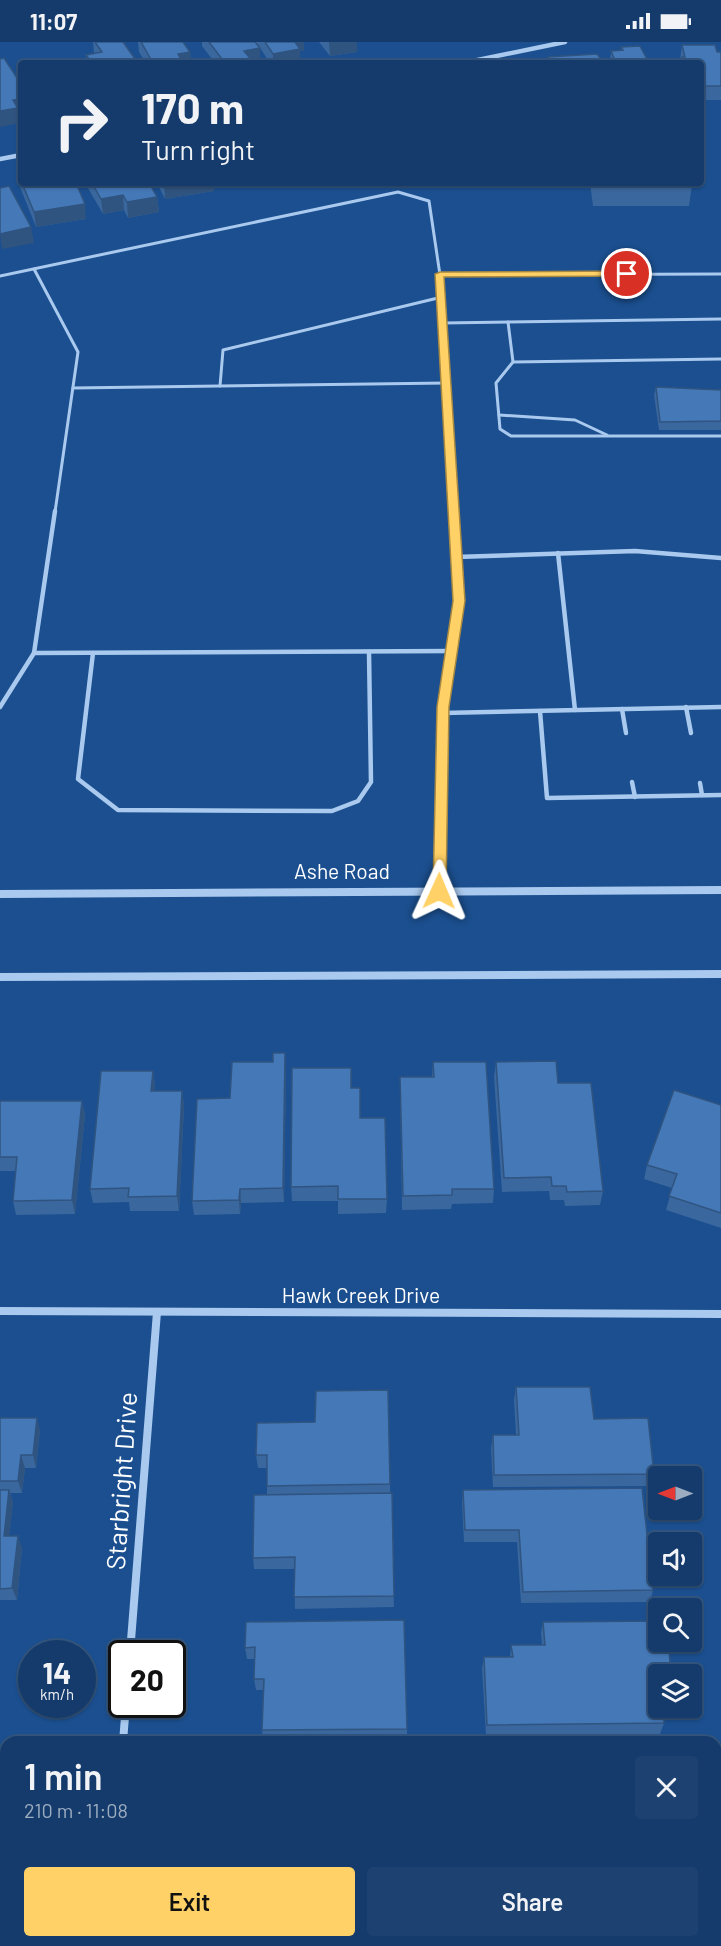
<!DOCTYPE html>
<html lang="en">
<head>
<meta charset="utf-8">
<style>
	:root { --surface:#143b6b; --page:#1d4271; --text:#f1f3f6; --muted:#9dadc1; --line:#33557e; --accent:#ffd166 }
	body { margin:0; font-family:Barlow,sans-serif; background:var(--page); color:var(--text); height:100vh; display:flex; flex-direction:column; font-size:22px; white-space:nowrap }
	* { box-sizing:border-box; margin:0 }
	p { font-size:20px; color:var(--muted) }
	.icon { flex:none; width:33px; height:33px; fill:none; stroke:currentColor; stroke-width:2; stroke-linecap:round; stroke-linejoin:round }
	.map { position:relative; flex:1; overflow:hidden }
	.drawer { position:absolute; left:0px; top:1694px; width:722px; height:212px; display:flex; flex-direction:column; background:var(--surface); border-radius:18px 18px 0 0; box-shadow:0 2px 4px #0004,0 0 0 2px var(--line) }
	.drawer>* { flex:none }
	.guide { position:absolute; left:18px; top:18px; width:686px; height:126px; border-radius:6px; box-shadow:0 2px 4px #0004,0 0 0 2px var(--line); background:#143b6b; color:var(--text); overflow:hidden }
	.needle { width:39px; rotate:270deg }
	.tools { position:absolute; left:648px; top:1424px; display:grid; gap:12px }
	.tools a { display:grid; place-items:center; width:54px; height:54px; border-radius:6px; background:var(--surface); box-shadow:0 2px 4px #0004,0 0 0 2px var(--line); font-size:30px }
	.speed { position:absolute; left:18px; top:1598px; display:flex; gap:12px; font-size:30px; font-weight:700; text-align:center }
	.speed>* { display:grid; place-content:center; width:78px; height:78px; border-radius:50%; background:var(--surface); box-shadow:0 2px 4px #0004,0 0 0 2px var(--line); line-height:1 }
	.speed small { font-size:15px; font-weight:400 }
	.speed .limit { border:3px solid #111; border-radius:9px; background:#fff; color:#111 }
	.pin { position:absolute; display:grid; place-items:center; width:51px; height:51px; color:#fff; margin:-26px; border:3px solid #fff; border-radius:50%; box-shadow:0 2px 6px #0007 }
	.me { position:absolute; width:66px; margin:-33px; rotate:1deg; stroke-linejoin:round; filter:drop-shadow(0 0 4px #0008) }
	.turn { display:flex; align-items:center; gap:21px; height:126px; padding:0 24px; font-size:27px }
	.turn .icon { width:78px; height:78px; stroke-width:2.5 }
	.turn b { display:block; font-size:42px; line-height:51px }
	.round { display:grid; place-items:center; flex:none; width:63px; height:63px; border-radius:6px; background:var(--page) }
	.headline { display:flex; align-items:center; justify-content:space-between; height:102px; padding:0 24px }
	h1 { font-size:36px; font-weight:600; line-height:45px }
	.cta { display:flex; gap:12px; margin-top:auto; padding:12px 24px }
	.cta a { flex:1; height:69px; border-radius:6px; background:var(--accent); color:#111; font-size:24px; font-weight:600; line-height:69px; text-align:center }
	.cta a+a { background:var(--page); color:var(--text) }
	.status { display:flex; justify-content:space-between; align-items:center; height:42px; padding:0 30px; background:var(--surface); direction:ltr }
	.status svg { height:16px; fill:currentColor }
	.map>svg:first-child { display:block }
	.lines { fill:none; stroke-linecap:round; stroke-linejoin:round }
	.service-far1 { stroke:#a9c9ee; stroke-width:3 }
	.service { stroke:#a9c9ee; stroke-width:4.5 }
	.minor-far1 { stroke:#a9c9ee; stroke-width:4.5 }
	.minor { stroke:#a9c9ee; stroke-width:8 }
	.tertiary { fill:#a9c9ee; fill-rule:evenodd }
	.wall { fill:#3a679d }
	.shaded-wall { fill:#305480 }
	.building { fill:#4478b7; stroke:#305480; stroke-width:1.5 }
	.route { fill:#ffd166; stroke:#a68842; stroke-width:1.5 }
	.labels { text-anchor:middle; stroke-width:4.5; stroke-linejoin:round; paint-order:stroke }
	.street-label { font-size:21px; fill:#fff; stroke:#1b4f8f }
	.near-street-label { font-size:26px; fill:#fff; stroke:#1b4f8f }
</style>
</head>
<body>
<div class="status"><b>11:07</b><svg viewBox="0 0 49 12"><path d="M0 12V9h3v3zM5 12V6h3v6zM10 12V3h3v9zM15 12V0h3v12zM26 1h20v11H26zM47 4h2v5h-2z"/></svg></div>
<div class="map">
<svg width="721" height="1904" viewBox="0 0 721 1904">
	<rect width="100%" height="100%" fill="#1b4f8f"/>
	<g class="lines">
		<g class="service-far1">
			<path d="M34 227 78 310 55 470"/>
			<path d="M440 233 454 470"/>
			<path d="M0 234 398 150 429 159 440 233 721 232"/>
			<path d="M508 280 513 320 496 341 500 387 511 394H721"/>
			<path d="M443 281 721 277"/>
			<path d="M513 320 721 317"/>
			<path d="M220 344 223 308 442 255"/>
			<path d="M73 346 447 341"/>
			<path d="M499 373 575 378 607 393"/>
		</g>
		<g class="service">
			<path d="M558 511 575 668"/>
			<path d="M456 515 635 509 721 516"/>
			<path d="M34 611 452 609"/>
			<path d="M93 611 78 737 118 768 332 769 358 759 371 740 369 610"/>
			<path d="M0 665 34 611 55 469"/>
			<path d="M686 665 691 691"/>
			<path d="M622 667 626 691"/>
			<path d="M540 669 547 756 721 753"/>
			<path d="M443 671 721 665"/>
			<path d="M632 740 635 755"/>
			<path d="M700 741 702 753"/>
			<path d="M439 849 443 665 459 559 454 469"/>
		</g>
		<g class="minor-far1">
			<path d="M463 21 565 0"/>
			<path d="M0 117 21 113"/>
		</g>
		<g class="minor">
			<path d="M0 1269 721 1272"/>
			<path d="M130 1611 157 1270"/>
			<path d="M123 1700 126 1662"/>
			<path d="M107 1899V1904"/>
		</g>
		<g class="tertiary">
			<path d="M721 844V852L0 856V848Z"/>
			<path d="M721 928V936L0 939V931Z"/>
		</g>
	</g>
	<g class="wall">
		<path d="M93 0H123L138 21H87L86 13 94 11Z"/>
		<path d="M138 0H183L190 10 191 21H146L139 10Z"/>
		<path d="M202 0H304V9H300V21H270L260 6V21H215L202 4Z"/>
		<path d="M319 0H358H357V10L330 14Z"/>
		<path d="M682 3 721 10V58H700V21H681L680 18Z"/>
		<path d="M621 5 648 19 668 21H610L611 9 621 8Z"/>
		<path d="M18 130H21V141H76L86 177 36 185 20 145Z"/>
		<path d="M85 141H149L157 155 159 170 128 176 124 168 103 172Z"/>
		<path d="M157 141H214V149L165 157Z"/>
		<path d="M590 141H691L692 143 689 164H593Z"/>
		<path d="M656 345 721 348V388H659L654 353Z"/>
		<path d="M433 1020 494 1147 493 1161 452 1162 451 1167 402 1168 400 1035H432Z"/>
		<path d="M496 1020 558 1041 603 1149 600 1163 565 1164 564 1158H550L549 1149 502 1150 494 1035Z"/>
		<path d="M286 1026 284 1160 241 1161 240 1172 194 1173 192 1159 230 1056Z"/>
		<path d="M153 1029 155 1044 154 1049H182L184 1064 179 1169H130L129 1160 93 1161 90 1147Z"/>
		<path d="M351 1046 387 1157 386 1171 338 1172V1159H292L291 1145Z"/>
		<path d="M0 1059H82L85 1073 75 1172 16 1173 13 1159 16 1129H0Z"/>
		<path d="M721 1063V1186L666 1168 672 1146 644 1137 647 1123Z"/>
		<path d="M516 1345 594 1377 654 1432 651 1444 493 1445 491 1406 493 1393H516L514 1358Z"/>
		<path d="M0 1376 40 1388 36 1426H25L22 1451H10L13 1460 9 1494 22 1506 17 1558H0Z"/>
		<path d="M257 1381 390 1442 394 1565 295 1567 294 1527H254L253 1516 267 1453V1426H258L256 1413Z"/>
		<path d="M463 1448 653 1548 650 1560 521 1561 517 1500H464L462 1461Z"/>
		<path d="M246 1580 407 1687V1697L263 1698 262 1688 263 1648H256L254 1637 255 1617H247L245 1606Z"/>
		<path d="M543 1580 671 1631V1632H658L664 1681 660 1692 486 1693 482 1626 484 1615H510L511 1603H542L541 1591Z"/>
	</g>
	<g class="shaded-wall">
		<path d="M292 0H304V9H300V21H273V12Z"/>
		<path d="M329 0H358H357V10L330 14Z"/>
		<path d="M260 6V21H225L244 9Z"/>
		<path d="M190 10 191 21H179L178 12Z"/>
		<path d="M21 57V72L18 73 20 81 0 85V69L13 58Z"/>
		<path d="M173 141H214V149L165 157 164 142Z"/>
		<path d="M229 141H243L229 144Z"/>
		<path d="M123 153 124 168 103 172 101 157Z"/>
		<path d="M157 155 159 170 128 176 127 160Z"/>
		<path d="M85 162 86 177 36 185 34 170Z"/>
		<path d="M31 185 34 201 2 207 0 192Z"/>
		<path d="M285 1011 286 1026 284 1160 283 1146Z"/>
		<path d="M153 1029 155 1044 153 1064 151 1049Z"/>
		<path d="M182 1049 184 1064 179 1169 177 1154Z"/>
		<path d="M82 1059 85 1073 75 1172 72 1158Z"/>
		<path d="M240 1147 241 1161 240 1172 239 1158Z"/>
		<path d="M37 1376 40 1388 36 1426 33 1413Z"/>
		<path d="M21 1413 25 1426 22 1451 18 1439Z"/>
		<path d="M9 1448 13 1460 8 1506 4 1494Z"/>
		<path d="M18 1494 22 1506 17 1558 12 1546Z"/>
	</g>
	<g class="building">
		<path d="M95 0H123L138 21H92L86 13 102 10Z"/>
		<path d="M141 0H183L190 10 178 12 183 21H153Z"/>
		<path d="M209 0H255L260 6 244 9 250 16 225 21Z"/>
		<path d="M265 0H295L300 7 273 12Z"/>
		<path d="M682 3H715L717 10H721V44H702L700 39V21H683L682 15H685Z"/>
		<path d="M640 4 648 19 666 18 668 21H616L611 9 623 8 621 5Z"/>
		<path d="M597 12 604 21H551L548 15Z"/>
		<path d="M4 16 21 42V57L13 58 18 66 0 69V17Z"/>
		<path d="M71 18 72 21H51Z"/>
		<path d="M527 19 529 21H515Z"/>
		<path d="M18 130H21V138Z"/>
		<path d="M22 141H76L85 162 34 170Z"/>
		<path d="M92 141H149L157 155 127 160 123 153 101 157Z"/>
		<path d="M594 141H691L692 143H595Z"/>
		<path d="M9 144 31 185 0 192V146Z"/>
		<path d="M656 345 721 348V379L660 380Z"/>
		<path d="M273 1011H285L283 1146 240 1147 239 1158 192 1159 197 1057 230 1056 232 1020H273Z"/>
		<path d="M556 1019 558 1041H591L603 1149 567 1150 566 1144H552L551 1135 504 1136 496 1020Z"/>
		<path d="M433 1020H486L494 1147H452V1153L403 1154 400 1035H434Z"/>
		<path d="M292 1026H351V1046H360V1076H385L387 1157H338V1144L291 1145Z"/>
		<path d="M101 1029H153L151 1049H182L177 1154 128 1155 129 1146 90 1147Z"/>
		<path d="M674 1048 721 1063V1171L669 1154 677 1132 647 1123Z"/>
		<path d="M0 1059H82L72 1158 13 1159 17 1115H0Z"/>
		<path d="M516 1345H590L594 1377 648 1376 654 1432 494 1433 493 1393H519Z"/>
		<path d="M388 1348 390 1442 267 1444V1413H256L257 1381 315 1380 316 1349Z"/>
		<path d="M0 1376H37L33 1413H21L18 1439H0Z"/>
		<path d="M642 1446 653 1548 523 1550 519 1488H465L463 1448Z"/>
		<path d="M0 1448H9L4 1494H18L12 1546 0 1547Z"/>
		<path d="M392 1451 394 1554 294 1555 295 1515 253 1516 254 1453Z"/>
		<path d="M404 1578 407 1687 262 1688 264 1637H254L255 1605 245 1606 246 1580Z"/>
		<path d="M658 1579V1599H668L671 1631H659V1632H658V1665H663L664 1681 487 1683 484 1615H513L511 1603H545L543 1580Z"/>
		<path d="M686 1698 687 1700H541Z"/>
		<rect x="237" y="1899" width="171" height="5"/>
		<path d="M478 1899H697L698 1904H479Z"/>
	</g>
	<path class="route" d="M627 229 631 230V234L444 235 465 559 449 665 446 849 439 854 433 849 437 665 453 559 435 232 440 230Z"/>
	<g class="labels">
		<g class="street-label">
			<text x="342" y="837">Ashe Road</text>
			<text x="361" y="1261">Hawk Creek Drive</text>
		</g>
		<g class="near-street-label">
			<text transform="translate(122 1439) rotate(-86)" y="9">Starbright Drive</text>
		</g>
	</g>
</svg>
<div class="tools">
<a><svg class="needle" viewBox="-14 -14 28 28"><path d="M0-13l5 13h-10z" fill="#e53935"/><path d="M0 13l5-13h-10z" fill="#9dadc1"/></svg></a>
<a><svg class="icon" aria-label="sound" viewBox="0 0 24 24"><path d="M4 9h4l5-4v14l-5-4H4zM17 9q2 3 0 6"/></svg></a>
<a><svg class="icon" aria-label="search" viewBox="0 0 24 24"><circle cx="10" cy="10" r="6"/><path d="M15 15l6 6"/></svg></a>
<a><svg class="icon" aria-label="layers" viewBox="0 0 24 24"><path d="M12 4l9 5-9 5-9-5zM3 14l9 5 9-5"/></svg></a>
</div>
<div class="speed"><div>14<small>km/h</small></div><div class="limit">20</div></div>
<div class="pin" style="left:627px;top:232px;background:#d93025"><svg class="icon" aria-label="arrive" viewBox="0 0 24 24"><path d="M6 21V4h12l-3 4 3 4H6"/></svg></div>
<svg class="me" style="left:439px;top:849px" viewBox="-20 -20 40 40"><path d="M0-17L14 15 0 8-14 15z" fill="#ffd166" stroke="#fff" stroke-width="4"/></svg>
<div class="guide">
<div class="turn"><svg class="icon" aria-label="right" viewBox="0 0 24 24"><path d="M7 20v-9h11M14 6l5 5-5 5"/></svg><div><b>170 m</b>Turn right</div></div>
</div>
<section class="drawer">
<div class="headline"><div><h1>1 min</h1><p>210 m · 11:08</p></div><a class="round"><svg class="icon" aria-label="close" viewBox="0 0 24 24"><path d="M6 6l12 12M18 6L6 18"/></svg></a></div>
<div class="cta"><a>Exit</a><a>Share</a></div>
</section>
</div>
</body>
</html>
